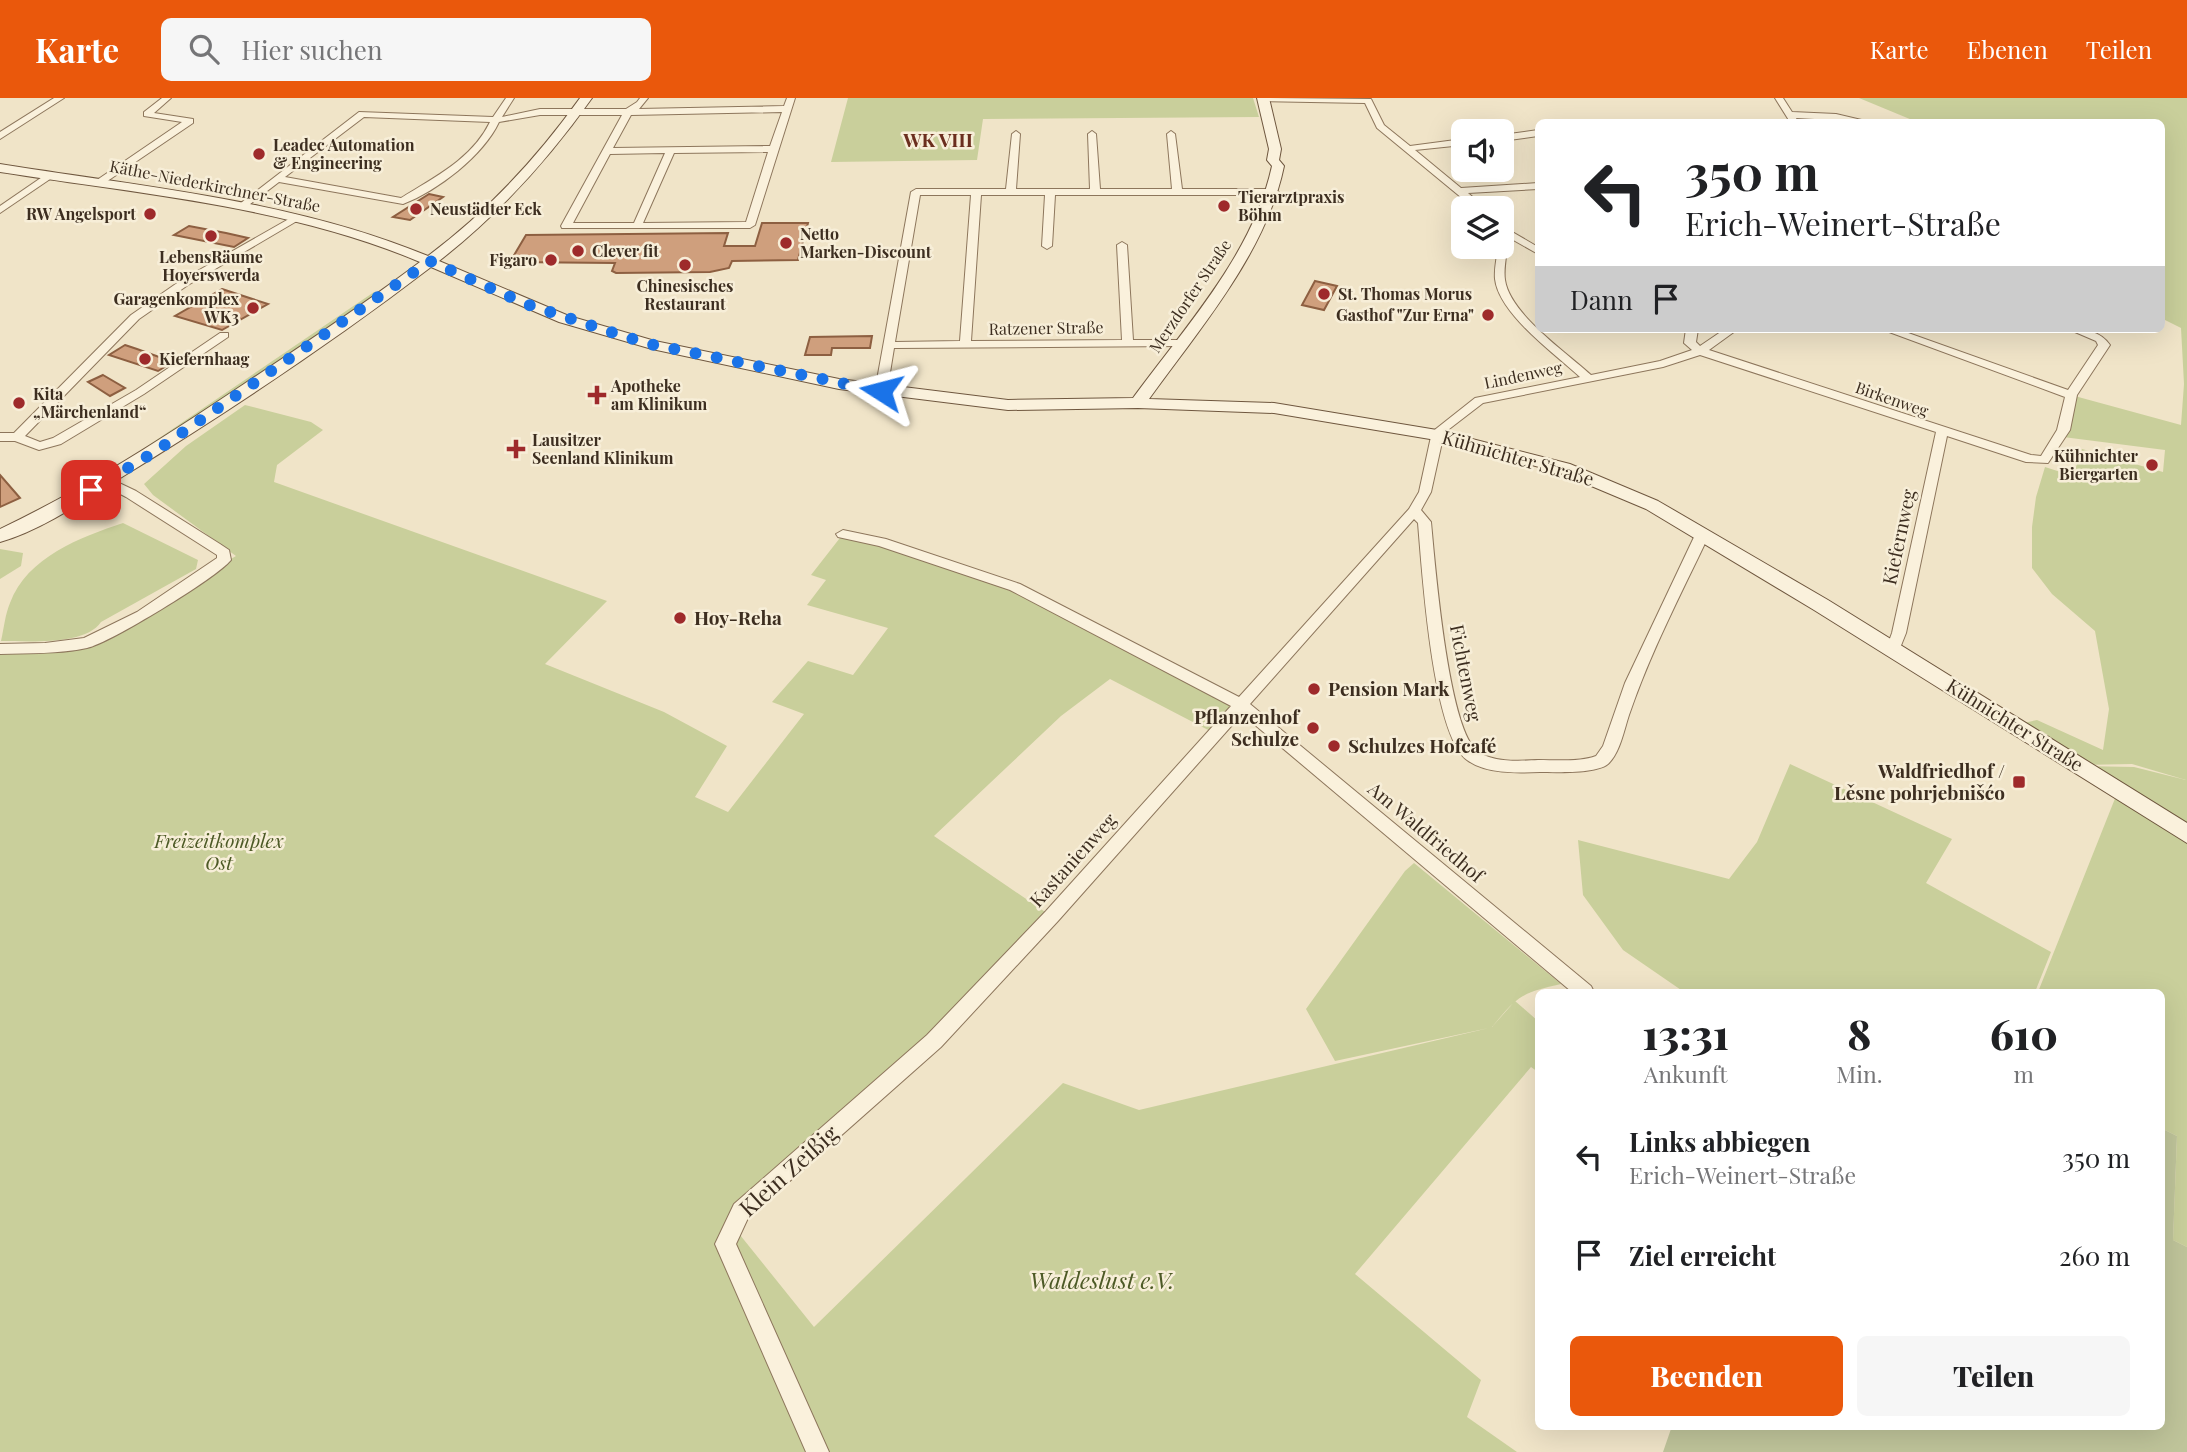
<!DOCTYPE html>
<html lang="de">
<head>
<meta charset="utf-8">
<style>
	:root { --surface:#fff; --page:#f6f6f6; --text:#202124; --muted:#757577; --accent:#ea580c }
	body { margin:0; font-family:"Playfair Display",serif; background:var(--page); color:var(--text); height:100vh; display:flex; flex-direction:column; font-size:26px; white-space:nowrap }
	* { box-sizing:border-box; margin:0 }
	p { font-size:23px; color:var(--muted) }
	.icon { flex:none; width:38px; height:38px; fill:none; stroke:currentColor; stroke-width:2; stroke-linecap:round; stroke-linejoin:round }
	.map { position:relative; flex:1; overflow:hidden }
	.side { position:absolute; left:1535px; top:891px; width:630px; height:441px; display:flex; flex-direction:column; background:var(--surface); border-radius:10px; box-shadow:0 7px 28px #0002 }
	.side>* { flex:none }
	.guide { position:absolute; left:1535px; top:21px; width:630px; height:214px; border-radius:10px; box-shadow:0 7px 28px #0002; background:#fff; color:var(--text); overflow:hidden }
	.controls { position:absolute; left:1451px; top:21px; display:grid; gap:14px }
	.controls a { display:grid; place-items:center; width:63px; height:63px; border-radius:10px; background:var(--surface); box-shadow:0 7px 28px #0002; font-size:35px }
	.pin { position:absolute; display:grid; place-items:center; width:60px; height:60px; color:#fff; margin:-30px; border-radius:14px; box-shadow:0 4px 10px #0006 }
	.me { position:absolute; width:77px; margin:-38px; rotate:279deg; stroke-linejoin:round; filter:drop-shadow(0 0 5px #0008) }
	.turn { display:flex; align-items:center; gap:24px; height:147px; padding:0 35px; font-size:32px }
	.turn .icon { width:91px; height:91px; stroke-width:2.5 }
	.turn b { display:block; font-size:49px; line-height:60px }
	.then { display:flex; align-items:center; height:66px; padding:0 35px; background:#0003; gap:14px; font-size:26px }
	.eta { display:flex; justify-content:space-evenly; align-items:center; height:119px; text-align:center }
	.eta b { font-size:42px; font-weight:800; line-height:49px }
	.button { display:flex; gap:14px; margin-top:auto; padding:14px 35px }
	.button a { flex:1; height:80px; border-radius:10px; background:var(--accent); color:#fff; font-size:28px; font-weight:800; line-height:80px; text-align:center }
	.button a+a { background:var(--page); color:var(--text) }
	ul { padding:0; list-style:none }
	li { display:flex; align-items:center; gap:21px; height:98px; padding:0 35px }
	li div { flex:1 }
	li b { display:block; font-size:26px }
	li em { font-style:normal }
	header { display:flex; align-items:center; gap:42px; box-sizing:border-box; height:98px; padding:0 35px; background:var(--accent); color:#fff }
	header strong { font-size:33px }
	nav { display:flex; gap:38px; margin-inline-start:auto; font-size:24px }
	.search { width:490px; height:63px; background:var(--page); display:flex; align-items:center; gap:18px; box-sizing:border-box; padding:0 24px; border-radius:10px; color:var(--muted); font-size:26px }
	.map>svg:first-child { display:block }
	.green { fill:#c9cf9b }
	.cemetery { fill:#bfc49a }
	.building { fill:#cf9f7d; stroke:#8d5f41; stroke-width:2 }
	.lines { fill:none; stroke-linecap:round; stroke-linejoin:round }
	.street-casing { stroke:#8d765c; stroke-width:2 }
	.secondary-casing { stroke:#6f573f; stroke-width:2 }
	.street { fill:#faf1dc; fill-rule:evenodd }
	.secondary { fill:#faf1dc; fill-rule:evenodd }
	.route { stroke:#1a73e8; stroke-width:12; stroke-dasharray:0 21.6 }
	.poi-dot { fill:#9e2a2b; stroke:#f7eed8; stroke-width:2.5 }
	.labels { text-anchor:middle; stroke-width:5; stroke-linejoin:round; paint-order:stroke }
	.far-poi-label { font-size:16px; font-weight:bold; fill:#3d2e20; stroke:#f7eed8; text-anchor:start }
	.far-street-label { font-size:16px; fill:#3d2e20; stroke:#f7eed8 }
	.far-quarter-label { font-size:19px; font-weight:bold; fill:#6b2e1e; stroke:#f7eed8 }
	.street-label { font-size:19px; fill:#3d2e20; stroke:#f7eed8 }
	.poi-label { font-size:19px; font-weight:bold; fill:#3d2e20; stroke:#f7eed8; text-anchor:start }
	.park-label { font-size:19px; font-style:italic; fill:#4d5a26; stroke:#f7eed8 }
	.near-street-label { font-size:23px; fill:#3d2e20; stroke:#f7eed8 }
	.near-park-label { font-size:23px; font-style:italic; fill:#4d5a26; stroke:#f7eed8 }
</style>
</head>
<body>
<header>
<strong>Karte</strong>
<div class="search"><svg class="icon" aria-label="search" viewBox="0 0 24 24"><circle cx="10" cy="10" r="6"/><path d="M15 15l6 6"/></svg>Hier suchen</div>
<nav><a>Karte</a><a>Ebenen</a><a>Teilen</a></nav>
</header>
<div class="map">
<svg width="2187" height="1354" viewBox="0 0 2187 1354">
	<rect width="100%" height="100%" fill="#f0e4c8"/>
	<g class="green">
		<path d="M848 0H1253L1259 19 983 21 977 62 831 64Z"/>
		<path d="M1859 0H2187V735L2082 668 2134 669 2186 682 2132 666 2081 667 2014 627 2037 622 2103 652 2109 611 2095 533 2052 496 2032 470V429L2036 399 2045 369 2073 378 2082 351 2163 374 2165 352 2063 339 2071 297 2181 327 2184 286 2181 230 2161 220V24H1917Z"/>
		<path d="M374 194H377L331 229 131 363 127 362Z"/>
		<path d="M245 307 311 324 323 332 277 367 274 384 607 503 545 566 664 614 727 648 695 699 728 714 804 616 772 604 808 563 853 577 888 530 807 507 826 482 811 477 843 436 1015 489 1239 606 1214 635 1110 581 1061 618 934 738 1051 818 732 1127 814 1229 1063 985 1139 1012 1489 930 1335 963 1306 911 1405 773 1414 765 1561 886C1522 895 1518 897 1492 929L1515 903 1538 923V974L1531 969 1355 1176 1481 1282 1467 1319 1517 1354H0V551L87 545 236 458 153 397 144 386 186 348Z"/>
		<path d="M123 425 198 462 196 471 101 524C85 548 27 543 1 543 4 530 5 517 10 505 27 459 81 439 123 425Z"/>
		<path d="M0 451 23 455 21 468 0 481Z"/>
		<path d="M1790 666 1952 741 1926 785 2051 854 2035 894H1684L1623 852 1583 797 1578 742 1729 781 1757 744Z"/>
		<path d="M2116 698 2187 736V1149L2173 1142 2177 1038 2161 1030V894H2038Z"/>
	</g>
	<path class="cemetery" d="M2161 1030 2177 1038 2173 1142 2187 1149V1354H1663L1672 1328H2161Z"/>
	<g class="building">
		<path d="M429 96 443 99 410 122 393 119Z"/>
		<path d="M762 125H808L798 162 732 163 729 170 710 174 616 175 612 173 615 165 510 164 526 137 728 135 724 148H755Z"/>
		<path d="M189 128 226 135 248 140 234 149 174 137Z"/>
		<path d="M1315 183 1337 188 1324 212 1302 207Z"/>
		<path d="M222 191 268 206 222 232 175 218Z"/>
		<path d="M872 238 870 250H832L831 257H805L810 239Z"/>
		<path d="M125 247 137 251 173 264 158 273 109 257Z"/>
		<path d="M103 277 125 290 110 298 88 284Z"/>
		<path d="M0 377 20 400 0 409Z"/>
	</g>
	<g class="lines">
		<defs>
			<g id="street">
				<path d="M54 0H64L0 41V34Z"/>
				<path d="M162 0H171L154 15 193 21V25L103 86H97V82L182 24 144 18V14Z"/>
				<path d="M506 0H514L502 19 540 11H626L637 4 640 0H648L639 11 784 8 787 0H795L755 127 750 130H562L561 128 622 17H540L499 24C483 58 437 93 403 106L279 84 245 110 237 108 359 14 493 19ZM782 14 770 48 613 50 631 17ZM364 19 490 24C472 61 435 79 401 100L285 79ZM768 54 746 124 643 125 674 55ZM665 55 634 125H573L610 56Z"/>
				<path d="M1259 0 1371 1 1384 27 1410 48 1463 41V47L1415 52 1461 90 1538 85V91L1468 95 1485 110H1474L1377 30 1365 5 1263 3Z"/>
				<path d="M1775 0H1783L1792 14 1836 16 1870 24 1796 20 1798 24H1790Z"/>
				<path d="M1538 32V38L1502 43V37Z"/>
				<path d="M1016 33 1020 36 1016 91H1090L1088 36 1092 33 1096 36 1100 91H1172L1167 36 1171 33 1175 36 1182 91H1274L1279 94 1274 97H1055L1052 148 1047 151 1042 148 1045 97H981L971 243 1122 242 1117 147 1122 144 1127 147 1133 242H1181L1187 245 1181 248 894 250 887 293 881 297 877 295 875 293 911 94 916 91H1006L1012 36ZM920 97H971L960 243 895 244Z"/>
				<path d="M48 75 56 77 0 115V108Z"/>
				<path d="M294 118 302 120 188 187 139 221 25 338 40 344 53 340 136 292 220 235H228V239L144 296 61 346 39 352 15 343H0V335H14L131 217 180 183Z"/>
				<path d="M1502 128 1538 149V156L1508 139C1508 153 1503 168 1505 182 1510 216 1566 254 1591 277L1660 263 1692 252 1684 245 1686 231H1698L1696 244 1700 248 1725 231H1738L1709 252 2031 357 2041 358 2057 332 2065 299 1881 231H1897L2068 292 2098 247 2096 243 2068 231C2085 231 2100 233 2110 247L2077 297 2070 332 2048 365 2026 364 1947 338 1906 535 1898 555 1893 556 1886 551 1892 535 1936 334 1700 257 1663 269 1483 305 1444 335 1431 394 1421 412 1431 424C1435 467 1448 627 1476 652 1491 665 1520 663 1538 662 1556 662 1580 664 1596 658L1603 648 1625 585 1695 437 1702 433 1709 437C1681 496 1650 555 1629 617 1624 632 1620 655 1608 666 1596 676 1555 674 1540 674 1517 675 1486 676 1467 662 1432 636 1422 471 1418 425L1414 421 1250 606 1591 888 1594 894H1572L1242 616 1058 823 941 949 748 1120 736 1146 829 1354H806L715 1146 734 1106 927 937 1046 813 1231 608 1010 492 879 448 838 439 836 436 843 432 886 441 1020 486 1239 599 1409 411 1419 394 1432 334 1475 300 1580 279C1555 256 1499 216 1495 181 1494 171 1497 159 1498 149H1502Z"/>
				<path d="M94 373 136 393 220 446 229 452 231 462C216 480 110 545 87 550 59 556 29 555 0 556V546L45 545 84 540 137 514 217 460V457L126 399 90 380 88 377Z"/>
			</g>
			<path id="secondary" d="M580 0H592C548 62 499 116 439 163L569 218 655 243 839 281 1008 302 1133 300C1185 229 1253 156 1272 68L1267 62 1269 51 1257 0H1269L1281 51 1279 62 1284 68C1266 155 1200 230 1149 301L1274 305 1437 332 1570 366 1658 403 1828 502 2187 725V745L1814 512 1646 411 1558 374 1436 342 1274 315 1138 310 1008 312 839 291 652 251 559 224 431 169C333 244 228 314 122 379 87 401 40 433 0 444V431C86 390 165 339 244 286 303 247 363 207 420 164 288 108 140 96 0 74V66C143 89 293 102 428 158 488 113 537 60 580 0Z"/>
		</defs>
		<use href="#street" class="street-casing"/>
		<use href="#secondary" class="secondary-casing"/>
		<use href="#street" class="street"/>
		<use href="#secondary" class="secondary"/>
	</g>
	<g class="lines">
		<path class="route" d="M91 392 153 355 430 163 526 206 645 245 881 293"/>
	</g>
	<g class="poi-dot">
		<circle cx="259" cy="56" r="7"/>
		<circle cx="1224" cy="108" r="7"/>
		<circle cx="416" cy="111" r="7"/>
		<circle cx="150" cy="116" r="7"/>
		<circle cx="211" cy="138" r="7"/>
		<circle cx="786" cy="145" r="7"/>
		<circle cx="578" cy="153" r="7"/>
		<circle cx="551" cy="162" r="7"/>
		<circle cx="685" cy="167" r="7"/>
		<circle cx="1324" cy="196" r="7"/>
		<circle cx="253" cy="210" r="7"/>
		<circle cx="1488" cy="217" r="7"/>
		<circle cx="145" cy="261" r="7"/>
		<path d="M593.5 286.5h7v7h7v7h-7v7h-7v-7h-7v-7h7z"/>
		<circle cx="19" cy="305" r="7"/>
		<path d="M512.5 340.5h7v7h7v7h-7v7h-7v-7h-7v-7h7z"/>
		<circle cx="2152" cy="367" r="7"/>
		<circle cx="680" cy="520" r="7"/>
		<circle cx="1314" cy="591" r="7"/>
		<circle cx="1313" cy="630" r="7"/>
		<circle cx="1334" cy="648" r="7"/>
		<rect x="2012" y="677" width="14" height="14" rx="3.5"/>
	</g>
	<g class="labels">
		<g class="far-poi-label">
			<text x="273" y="53">Leadec Automation<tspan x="273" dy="18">&amp; Engineering</tspan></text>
			<text x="1238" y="105">Tierarztpraxis<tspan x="1238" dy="18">Böhm</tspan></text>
			<text x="430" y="117">Neustädter Eck</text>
			<text x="136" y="122" text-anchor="end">RW Angelsport</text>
			<text x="800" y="142">Netto<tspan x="800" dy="18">Marken-Discount</tspan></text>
			<text x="592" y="159">Clever fit</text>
			<text x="211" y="165" text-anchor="middle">LebensRäume<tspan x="211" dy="18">Hoyerswerda</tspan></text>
			<text x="537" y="168" text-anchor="end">Figaro</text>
			<text x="685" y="194" text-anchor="middle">Chinesisches<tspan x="685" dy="18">Restaurant</tspan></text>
			<text x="1338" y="202">St. Thomas Morus</text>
			<text x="239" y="207" text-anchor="end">Garagenkomplex<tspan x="239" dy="18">WK3</tspan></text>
			<text x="1474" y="223" text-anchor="end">Gasthof "Zur Erna"</text>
			<text x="159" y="267">Kiefernhaag</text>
			<text x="611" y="294">Apotheke<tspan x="611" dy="18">am Klinikum</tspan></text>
			<text x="33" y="302">Kita<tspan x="33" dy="18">„Märchenland“</tspan></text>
			<text x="532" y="348">Lausitzer<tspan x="532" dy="18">Seenland Klinikum</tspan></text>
			<text x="2138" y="364" text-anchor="end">Kühnichter<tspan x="2138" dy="18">Biergarten</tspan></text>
		</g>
		<g class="far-street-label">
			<text transform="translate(215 88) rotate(11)" y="6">Käthe-Niederkirchner-Straße</text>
			<text transform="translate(1190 198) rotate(-56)" y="6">Merzdorfer Straße</text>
			<text transform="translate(1046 230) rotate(-1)" y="6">Ratzener Straße</text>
			<text transform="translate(1523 277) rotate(-12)" y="6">Lindenweg</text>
			<text transform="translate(1892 301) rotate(19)" y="6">Birkenweg</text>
		</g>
		<g class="far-quarter-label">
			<text x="938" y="49">WK VIII</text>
		</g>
		<g class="street-label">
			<text transform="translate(1518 360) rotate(16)" y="7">Kühnichter Straße</text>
			<text transform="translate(1899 439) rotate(-78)" y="7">Kiefernweg</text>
			<text transform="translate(1466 575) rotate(79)" y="7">Fichtenweg</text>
			<text transform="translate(2015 627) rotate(32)" y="7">Kühnichter Straße</text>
			<text transform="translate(1426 734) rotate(40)" y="7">Am Waldfriedhof</text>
			<text transform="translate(1073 762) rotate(-48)" y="7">Kastanienweg</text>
		</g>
		<g class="poi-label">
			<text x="694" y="527">Hoy-Reha</text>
			<text x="1328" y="598">Pension Mark</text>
			<text x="1299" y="626" text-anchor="end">Pflanzenhof<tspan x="1299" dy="22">Schulze</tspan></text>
			<text x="1348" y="655">Schulzes Hofcafé</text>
			<text x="2005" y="680" text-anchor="end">Waldfriedhof /<tspan x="2005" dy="22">Lěsne pohrjebnišćo</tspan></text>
		</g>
		<g class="park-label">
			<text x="219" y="750">Freizeitkomplex<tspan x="219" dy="22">Ost</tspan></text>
		</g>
		<g class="near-street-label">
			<text transform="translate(789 1073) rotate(-42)" y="8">Klein Zeißig</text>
		</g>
		<g class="near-park-label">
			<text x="1102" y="1191">Waldeslust e.V.</text>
		</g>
	</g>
</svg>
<div class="controls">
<a><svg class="icon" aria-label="sound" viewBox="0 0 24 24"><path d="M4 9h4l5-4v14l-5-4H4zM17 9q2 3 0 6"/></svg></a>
<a><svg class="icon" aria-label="layers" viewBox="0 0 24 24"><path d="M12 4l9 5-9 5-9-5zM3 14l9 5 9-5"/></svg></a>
</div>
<div class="pin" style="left:91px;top:392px;background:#d93025"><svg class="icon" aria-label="arrive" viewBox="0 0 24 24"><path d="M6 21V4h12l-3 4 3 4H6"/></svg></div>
<svg class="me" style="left:881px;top:293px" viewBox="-20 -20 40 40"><path d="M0-17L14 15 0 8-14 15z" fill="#1a73e8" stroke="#fff" stroke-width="4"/></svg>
<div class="guide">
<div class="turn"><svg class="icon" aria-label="left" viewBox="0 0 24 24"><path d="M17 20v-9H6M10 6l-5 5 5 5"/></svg><div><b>350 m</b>Erich-Weinert-Straße</div></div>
<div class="then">Dann<svg class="icon" aria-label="arrive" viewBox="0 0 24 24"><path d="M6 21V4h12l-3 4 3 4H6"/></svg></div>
</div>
<section class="side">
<div class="eta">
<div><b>13:31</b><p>Ankunft</p></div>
<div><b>8</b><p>Min.</p></div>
<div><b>610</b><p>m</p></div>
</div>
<ul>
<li><svg class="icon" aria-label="left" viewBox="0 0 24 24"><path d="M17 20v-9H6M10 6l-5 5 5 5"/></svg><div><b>Links abbiegen</b><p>Erich-Weinert-Straße</p></div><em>350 m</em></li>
<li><svg class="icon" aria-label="arrive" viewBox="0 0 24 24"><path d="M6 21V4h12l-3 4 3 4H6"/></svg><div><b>Ziel erreicht</b></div><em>260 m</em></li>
</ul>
<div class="button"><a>Beenden</a><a>Teilen</a></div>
</section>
</div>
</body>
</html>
